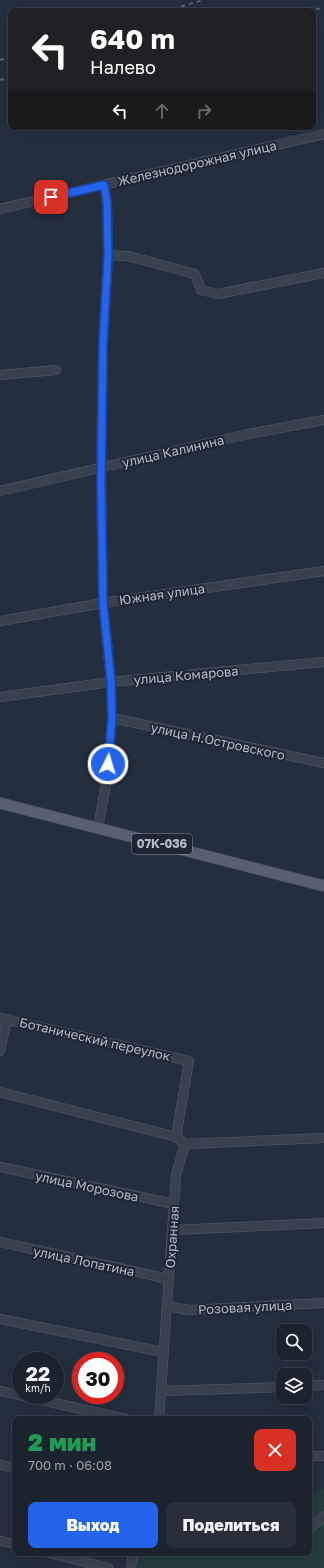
<!DOCTYPE html>
<html lang="ru">
<head>
<meta charset="utf-8">
<style>
	:root { --surface:#1b232e; --page:#282f3a; --text:#f1f3f6; --muted:#a0a4aa; --line:#39404a; --accent:#2563eb }
	body { margin:0; font-family:"Golos Text",sans-serif; background:var(--page); color:var(--text); height:100vh; display:flex; flex-direction:column; font-size:15px; white-space:nowrap }
	* { box-sizing:border-box; margin:0 }
	p { font-size:13px; color:var(--muted) }
	.icon { flex:none; width:22px; height:22px; fill:none; stroke:currentColor; stroke-width:2; stroke-linecap:round; stroke-linejoin:round }
	.map { position:relative; flex:1; overflow:hidden }
	.sheet { position:absolute; left:12px; top:1416px; width:300px; height:140px; display:flex; flex-direction:column; background:var(--surface); border-radius:8px; box-shadow:0 4px 16px #0002,0 0 0 1px var(--line) }
	.sheet>* { flex:none }
	.hud { position:absolute; left:8px; top:8px; width:308px; height:122px; border-radius:8px; box-shadow:0 4px 16px #0002,0 0 0 1px var(--line); background:#202124; color:#fff; overflow:hidden }
	.buttons { position:absolute; left:276px; top:1324px; display:grid; gap:8px }
	.buttons a { display:grid; place-items:center; width:36px; height:36px; border-radius:8px; background:var(--surface); box-shadow:0 4px 16px #0002,0 0 0 1px var(--line); font-size:20px }
	.speed { position:absolute; left:12px; top:1352px; display:flex; gap:8px; font-size:20px; font-weight:700; text-align:center }
	.speed>* { display:grid; place-content:center; width:52px; height:52px; border-radius:50%; background:var(--surface); box-shadow:0 4px 16px #0002,0 0 0 1px var(--line); line-height:1 }
	.speed small { font-size:10px; font-weight:400 }
	.speed .limit { border:6px solid #d22; background:#fff; color:#111 }
	.pin { position:absolute; display:grid; place-items:center; width:34px; height:34px; color:#fff; margin:-17px; border-radius:8px; box-shadow:0 2px 6px #0006 }
	.me { position:absolute; width:44px; margin:-22px; rotate:5deg; stroke-linejoin:round; filter:drop-shadow(0 0 3px #0008) }
	.turn { display:flex; align-items:center; gap:14px; height:84px; padding:0 16px; font-size:18px }
	.turn .icon { width:52px; height:52px; stroke-width:2.5 }
	.turn b { display:block; font-size:28px; line-height:34px }
	.lanes { display:flex; align-items:center; height:38px; padding:0 16px; background:#0003; justify-content:center; gap:20px; direction:ltr }
	.lanes .off { opacity:.35 }
	.round { display:grid; place-items:center; flex:none; width:42px; height:42px; border-radius:8px; background:var(--page) }
	.headline { display:flex; align-items:center; justify-content:space-between; height:68px; padding:0 16px }
	h1 { font-size:24px; font-weight:800; line-height:30px; color:#1e9e55 }
	.button { display:flex; gap:8px; margin-top:auto; padding:8px 16px }
	.button a { flex:1; height:46px; border-radius:8px; background:var(--accent); color:#fff; font-size:16px; font-weight:800; line-height:46px; text-align:center }
	.button a+a { background:var(--page); color:var(--text) }
	.map>svg:first-child { display:block }
	.green { fill:#263c3f }
	.lines { fill:none; stroke-linecap:round; stroke-linejoin:round }
	.minor-casing { stroke:#565f6c; stroke-width:10 }
	.major-casing { stroke:#414a57; stroke-width:12 }
	.minor { stroke:#38414e; stroke-width:9 }
	.major { stroke:#56606e; stroke-width:11 }
	.rail { stroke:#5a6575; stroke-width:2; stroke-dasharray:4 4; stroke-linecap:butt }
	.route-casing { stroke:#184099; stroke-width:10 }
	.route { stroke:#2563eb; stroke-width:7 }
	.labels { text-anchor:middle; stroke-width:4; stroke-linejoin:round; paint-order:stroke }
	.shield { fill:#1d2633; stroke:#878f9c; stroke-width:1 }
	.shield-label { font-size:12px; font-weight:bold; fill:#b4bcc9 }
	.street-label { font-size:13px; fill:#b4bcc9; stroke:#1d2633 }
</style>
</head>
<body>
<div class="map">
<svg width="324" height="1568" viewBox="0 0 324 1568">
	<rect width="100%" height="100%" fill="#242f3e"/>
	<path class="green" d="M324 1487V1568H136L137 1553H309V1497Z"/>
	<g class="lines">
		<defs>
			<g id="minor">
				<path d="M0 209 324 134"/>
				<path d="M108 255 128 256 195 274 201 290 218 294 324 273"/>
				<path d="M0 375 56 370"/>
				<path d="M0 491 248 434 324 420"/>
				<path d="M0 621 103 603 324 571"/>
				<path d="M0 697 111 682 324 662"/>
				<path d="M112 718 324 763"/>
				<path d="M98 828 107 779 112 718 111 682 103 603 101 468 103 345 108 255 107 203 104 185"/>
				<path d="M0 1018 189 1061 176 1137 185 1144 176 1175 159 1419"/>
				<path d="M0 1051 7 1019"/>
				<path d="M0 1092 176 1137"/>
				<path d="M185 1144 324 1138"/>
				<path d="M0 1167 174 1204"/>
				<path d="M172 1230 324 1223"/>
				<path d="M0 1242 169 1279"/>
				<path d="M167 1306 188 1310 324 1303"/>
				<path d="M0 1319 163 1352"/>
				<path d="M305 1386 324 1385"/>
				<path d="M0 1391 126 1419"/>
				<path d="M161 1391 283 1387"/>
				<path d="M309 1456H324"/>
				<path d="M0 1465 15 1468"/>
				<path d="M309 1529 324 1516"/>
				<path d="M0 1541 15 1544"/>
				<path d="M49 1553 108 1568"/>
				<path d="M131 1568 133 1553"/>
			</g>
			<path id="major" d="M0 803 324 886"/>
		</defs>
		<use href="#minor" class="minor-casing"/>
		<use href="#major" class="major-casing"/>
		<use href="#minor" class="minor"/>
		<use href="#major" class="major"/>
		<g class="rail">
			<path d="M166 11 203 0"/>
			<path d="M260 11 294 8 324 9"/>
			<path d="M0 60 11 57"/>
			<path d="M0 80 11 77"/>
		</g>
	</g>
	<g class="lines">
		<defs>
			<path id="route" d="M51 197 104 185 107 203 108 255 103 345 101 483 103 602 111 682 112 718 108 764"/>
		</defs>
		<use href="#route" class="route-casing"/>
		<use href="#route" class="route"/>
	</g>
	<g class="labels">
		<rect class="shield" x="132" y="834" width="60" height="20" rx="3"/>
		<g class="shield-label">
			<text x="162" y="848">07К-036</text>
		</g>
		<g class="street-label">
			<text transform="translate(197 163) rotate(-13)" y="5">Железнодорожная улица</text>
			<text transform="translate(173 451) rotate(-13)" y="5">улица Калинина</text>
			<text transform="translate(162 594) rotate(-8)" y="5">Южная улица</text>
			<text transform="translate(186 675) rotate(-5)" y="5">улица Комарова</text>
			<text transform="translate(218 741) rotate(12)" y="5">улица Н.Островского</text>
			<text transform="translate(95 1039) rotate(13)" y="5">Ботанический переулок</text>
			<text transform="translate(87 1186) rotate(12)" y="5">улица Морозова</text>
			<text transform="translate(172 1237) rotate(-86)" y="5">Охранная</text>
			<text transform="translate(84 1261) rotate(12)" y="5">улица Лопатина</text>
			<text transform="translate(245 1307) rotate(-3)" y="5">Розовая улица</text>
		</g>
	</g>
</svg>
<div class="buttons">
<a><svg class="icon" aria-label="search" viewBox="0 0 24 24"><circle cx="10" cy="10" r="6"/><path d="M15 15l6 6"/></svg></a>
<a><svg class="icon" aria-label="layers" viewBox="0 0 24 24"><path d="M12 4l9 5-9 5-9-5zM3 14l9 5 9-5"/></svg></a>
</div>
<div class="speed"><div>22<small>km/h</small></div><div class="limit">30</div></div>
<div class="pin" style="left:51px;top:197px;background:#d93025"><svg class="icon" aria-label="arrive" viewBox="0 0 24 24"><path d="M6 21V4h12l-3 4 3 4H6"/></svg></div>
<svg class="me" style="left:108px;top:764px" viewBox="-20 -20 40 40"><circle r="17" fill="#2563eb" stroke="#fff" stroke-width="3"/><path d="M0-11L8 9 0 5-8 9z" fill="#fff"/></svg>
<div class="hud">
<div class="turn"><svg class="icon" aria-label="left" viewBox="0 0 24 24"><path d="M17 20v-9H6M10 6l-5 5 5 5"/></svg><div><b>640 m</b>Налево</div></div>
<div class="lanes"><svg class="icon" aria-label="left" viewBox="0 0 24 24"><path d="M17 20v-9H6M10 6l-5 5 5 5"/></svg><svg class="icon off" aria-label="ahead" viewBox="0 0 24 24"><path d="M12 20V5M6 11l6-6 6 6"/></svg><svg class="icon off" aria-label="right" viewBox="0 0 24 24"><path d="M7 20v-9h11M14 6l5 5-5 5"/></svg></div>
</div>
<section class="sheet">
<div class="headline"><div><h1>2 мин</h1><p>700 m · 06:08</p></div><a class="round" style="background:#d93025;color:#fff"><svg class="icon" aria-label="close" viewBox="0 0 24 24"><path d="M6 6l12 12M18 6L6 18"/></svg></a></div>
<div class="button"><a>Выход</a><a>Поделиться</a></div>
</section>
</div>
</body>
</html>
